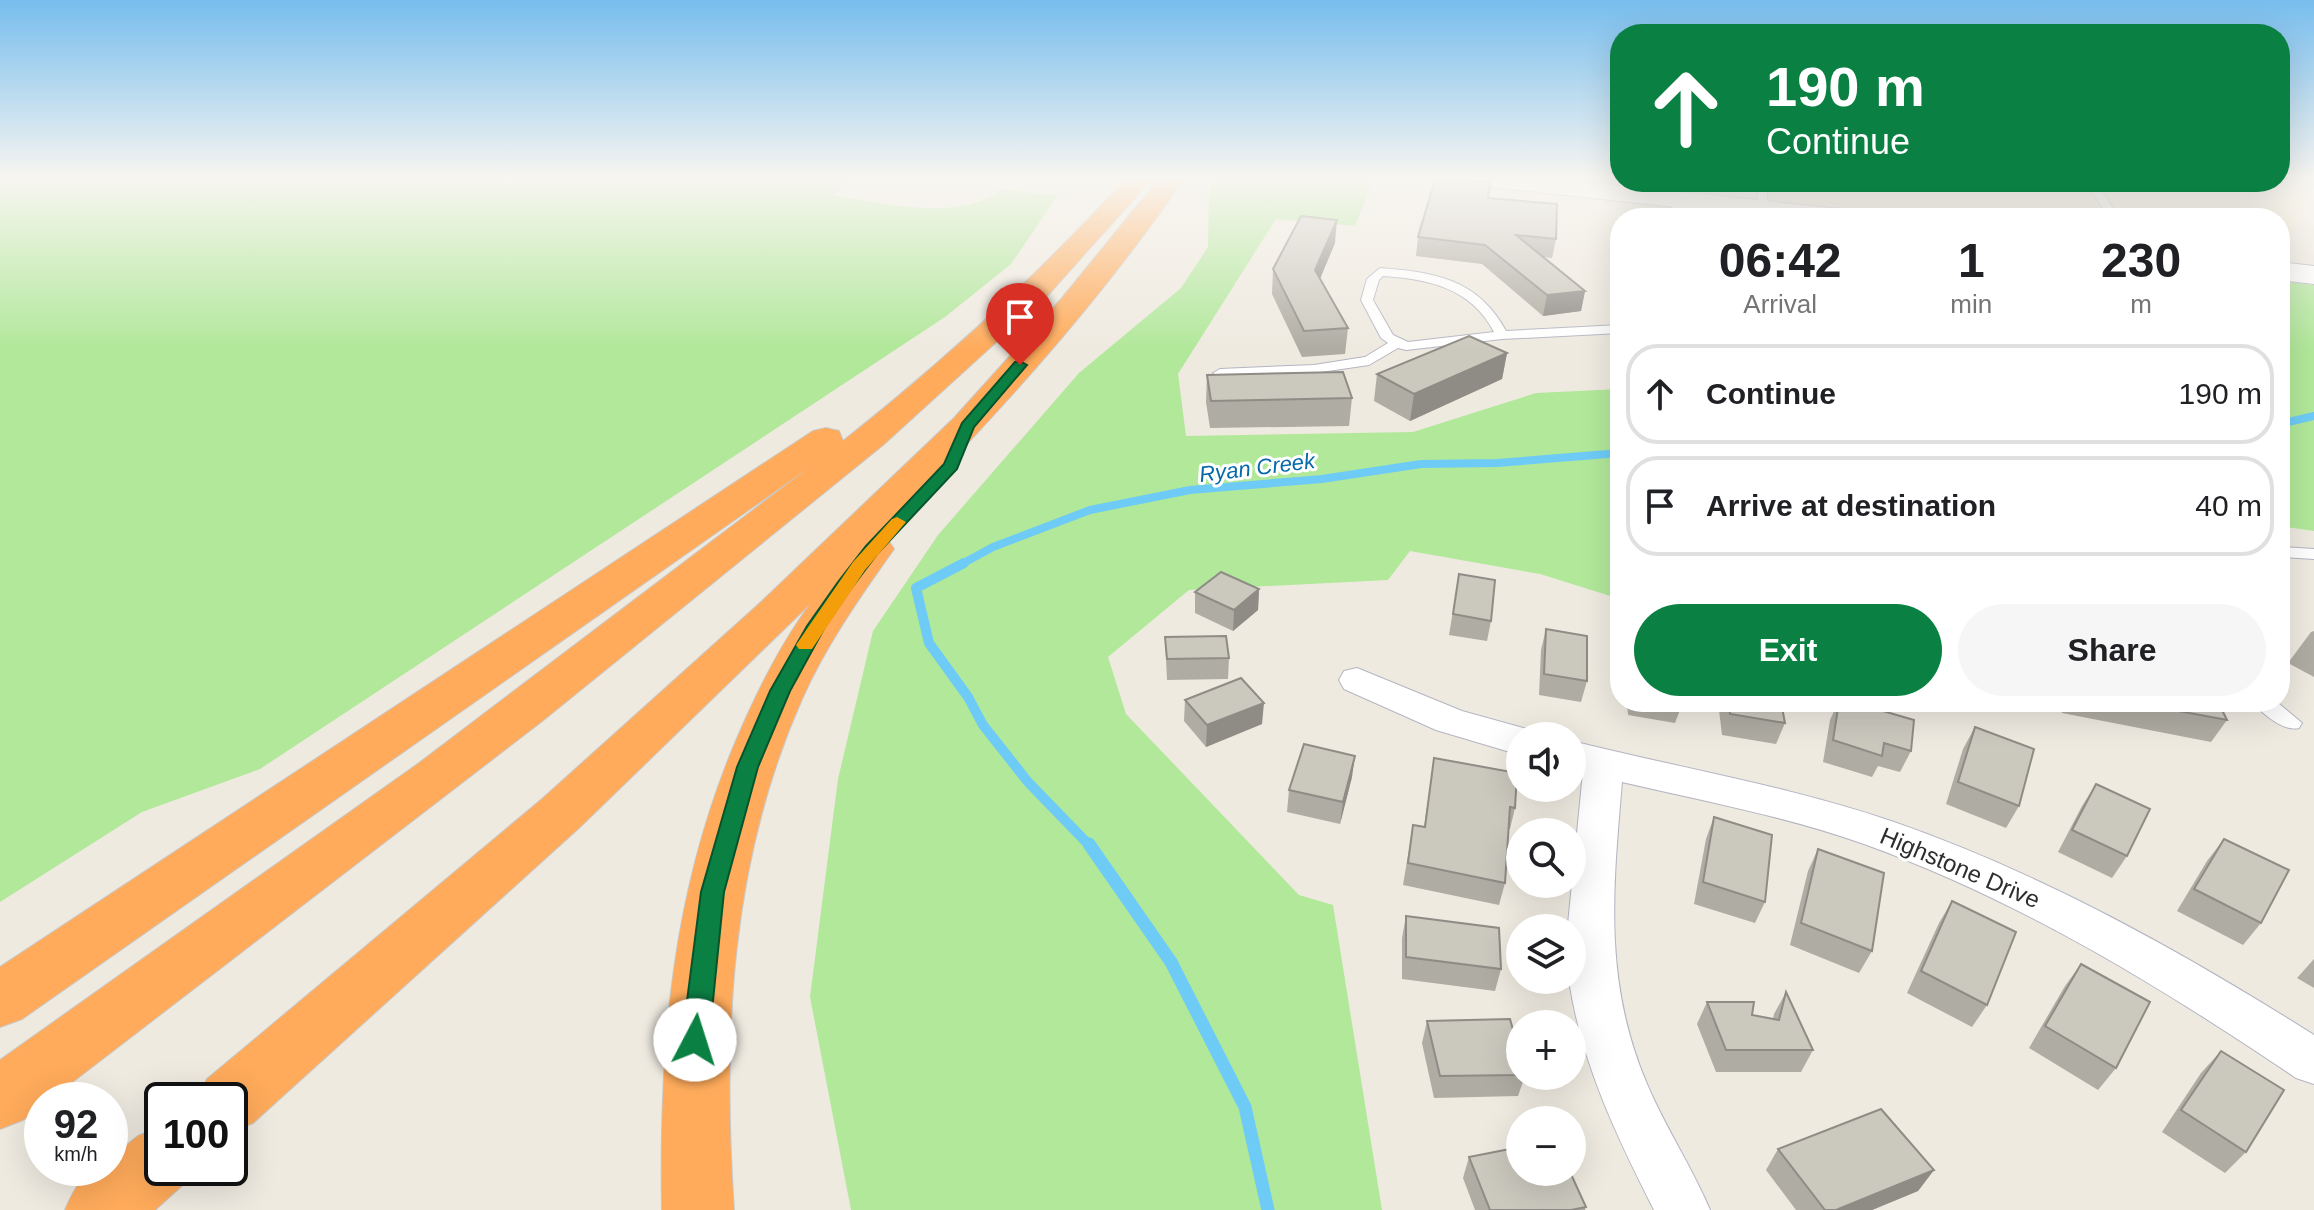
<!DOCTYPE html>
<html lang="en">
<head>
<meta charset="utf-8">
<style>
	:root { --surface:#fff; --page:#f6f6f6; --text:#202124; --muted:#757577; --line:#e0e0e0; --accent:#0b8043 }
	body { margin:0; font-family:Arial,sans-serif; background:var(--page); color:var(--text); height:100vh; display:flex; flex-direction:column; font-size:30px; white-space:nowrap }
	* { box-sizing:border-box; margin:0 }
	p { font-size:26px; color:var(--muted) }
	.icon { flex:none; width:44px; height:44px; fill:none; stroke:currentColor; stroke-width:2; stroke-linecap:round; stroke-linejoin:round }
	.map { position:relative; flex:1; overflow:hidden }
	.drawer { position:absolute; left:1610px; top:208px; width:680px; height:504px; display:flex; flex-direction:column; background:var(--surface); border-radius:32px; box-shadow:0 8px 32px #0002 }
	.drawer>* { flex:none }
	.hud { position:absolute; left:1610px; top:24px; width:680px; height:168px; border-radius:32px; box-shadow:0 8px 32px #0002; background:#0b8043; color:#fff; overflow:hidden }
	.controls { position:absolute; left:1506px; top:722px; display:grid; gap:16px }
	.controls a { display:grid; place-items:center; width:80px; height:80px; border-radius:50%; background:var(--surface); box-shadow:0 8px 32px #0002; font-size:40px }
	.speed { position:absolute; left:24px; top:1082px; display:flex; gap:16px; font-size:40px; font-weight:700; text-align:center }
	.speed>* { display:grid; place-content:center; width:104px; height:104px; border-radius:50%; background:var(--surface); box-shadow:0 8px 32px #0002; line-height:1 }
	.speed small { font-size:20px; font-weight:400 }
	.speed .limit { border:4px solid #111; border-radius:12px; background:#fff; color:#111 }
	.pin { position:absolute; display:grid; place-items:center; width:68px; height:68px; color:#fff; margin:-82px -34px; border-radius:50% 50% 50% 0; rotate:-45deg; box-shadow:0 0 8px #0007 }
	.pin .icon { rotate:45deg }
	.me { position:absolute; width:88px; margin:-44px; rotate:5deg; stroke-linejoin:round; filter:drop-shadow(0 0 6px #0008) }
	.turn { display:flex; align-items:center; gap:28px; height:168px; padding:0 24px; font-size:36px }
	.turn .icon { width:104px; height:104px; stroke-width:2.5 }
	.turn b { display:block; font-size:56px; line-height:68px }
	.eta { display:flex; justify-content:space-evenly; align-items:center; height:136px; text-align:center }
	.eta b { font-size:48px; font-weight:700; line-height:56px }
	.cta { display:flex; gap:16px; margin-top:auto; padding:16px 24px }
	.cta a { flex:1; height:92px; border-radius:48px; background:var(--accent); color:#fff; font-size:32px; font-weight:700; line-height:92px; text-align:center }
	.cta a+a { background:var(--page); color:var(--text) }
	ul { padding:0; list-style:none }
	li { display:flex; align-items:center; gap:24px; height:100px; margin:0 16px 12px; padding:0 8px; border:4px solid var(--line); border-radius:32px }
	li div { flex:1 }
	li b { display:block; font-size:30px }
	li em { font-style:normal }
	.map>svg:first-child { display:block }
	.education { fill:#f1e8cf }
	.green { fill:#b1e89a }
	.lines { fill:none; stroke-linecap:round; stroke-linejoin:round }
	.stream-far2 { stroke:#6ecbf6; stroke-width:8 }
	.stream-far1 { stroke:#6ecbf6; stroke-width:10 }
	.stream { stroke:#6ecbf6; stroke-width:13 }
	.service-casing { stroke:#b4b5c2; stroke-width:2 }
	.minor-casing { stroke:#b4b5c2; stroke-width:2 }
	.tertiary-casing { stroke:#b4b5c2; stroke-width:2 }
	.motorway-casing { stroke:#c9c9c9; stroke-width:2 }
	.service { fill:#fff; fill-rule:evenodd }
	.minor { fill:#fff; fill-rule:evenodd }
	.tertiary { fill:#fff; fill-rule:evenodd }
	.motorway { fill:#ffab5b; fill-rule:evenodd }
	.wall { fill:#afaca3 }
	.shaded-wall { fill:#8e8c85 }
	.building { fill:#cbc8be; stroke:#8e8c85; stroke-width:2 }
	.route { fill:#0b8043; stroke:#07532c; stroke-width:2 }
	.slow { fill:#f59e0b }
	.labels { text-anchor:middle; stroke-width:6; stroke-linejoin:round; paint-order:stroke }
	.water-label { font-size:22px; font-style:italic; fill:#0569aa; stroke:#fff }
	.near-street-label { font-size:24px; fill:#2e2e2e; stroke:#fff }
</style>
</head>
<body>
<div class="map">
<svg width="2314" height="1210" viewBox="0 0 2314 1210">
	<rect width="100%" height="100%" fill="#efeae0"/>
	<path class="education" d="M1597 180 2280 182 2312 180 2283 259H2280V218H1941Z"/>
	<g class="green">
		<path d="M0 180H853L833 195C882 203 960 223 1001 189L1058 195 1011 264 945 317 260 769 142 812 0 902Z"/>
		<path d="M1213 180H1374L1355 226 1276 219 1178 374 1186 436 1413 432 1536 393 1620 389V599L1540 574 1410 551 1388 580 1189 590 1108 657 1126 714 1299 895 1333 905 1382 1210H851L810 997 838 779 873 631 938 535 1079 373 1181 288 1208 247 1209 188Z"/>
		<path d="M2280 281 2314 285V531L2280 526Z"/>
	</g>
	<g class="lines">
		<g class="stream-far2">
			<path d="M2280 424 2314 416"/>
			<path d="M960 565 993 547 1090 510 1190 490 1322 479 1421 464 1497 463 1620 453"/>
		</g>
		<path class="stream-far1" d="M964 563 916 588 929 643 968 697 983 725 1028 782 1090 846"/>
		<path class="stream" d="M1089 844 1171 962 1245 1107 1268 1210"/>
		<defs>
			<g id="service">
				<path d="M1757 182H1767V211L1758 209Z"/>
				<path d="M2086 182H2096L2119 218H2109Z"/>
				<path d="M1676 197 1681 200 1683 218H1673L1671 200Z"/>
				<path d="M1380 268C1434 272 1478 279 1506 331L1620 325V333L1502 339 1406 350 1398 348 1369 365 1314 373 1220 377 1213 373 1220 369 1314 365 1365 357 1388 343 1381 338 1361 300 1367 279ZM1383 276C1429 279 1471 288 1494 332L1408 342 1393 335 1373 300 1379 280Z"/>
				<path d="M2280 547 2314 549V559L2280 557Z"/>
				<path d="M2253 702H2277L2302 723 2299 728C2284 732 2262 714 2253 702Z"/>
			</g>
			<g id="minor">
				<path d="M1357 668 1462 711 1534 731 1536 736H1520V755L1436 730 1344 689 1339 680 1344 671Z"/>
				<path d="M1572 741C1679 768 1790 786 1894 822 2043 874 2181 951 2314 1035V1084L2296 1078C2160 986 2019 900 1864 844 1785 816 1703 801 1622 782 1613 889 1603 981 1647 1084 1665 1127 1692 1167 1710 1210H1654C1617 1137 1581 1062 1569 980H1572V928H1567L1568 924 1583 772 1572 769Z"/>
			</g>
			<g id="tertiary">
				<path d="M1479 180H1566L1850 210 1859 212 1863 218H1775L1491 187 1482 185Z"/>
				<path d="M2280 262 2314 266V284L2280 280Z"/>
			</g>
			<g id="motorway">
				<path d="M1125 180H1151L1048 295 883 445 541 722 49 1100H42V1105L23 1120 0 1129V1060L419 763 810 467 22 1019 0 1027V967L813 431 826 428 839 431 843 441C944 361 1038 275 1125 180Z"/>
				<path d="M1158 180H1183C1094 310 987 426 877 537L888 540 894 549C860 597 826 645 802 699 730 861 722 1035 734 1210H662C659 1045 672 889 738 736 758 690 781 643 811 603L580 827 253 1123 230 1132V1100H197L207 1079 542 799 760 603 954 418 1062 298Z"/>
				<path d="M162 1126V1168H193L186 1182 155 1210H65C74 1189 84 1168 110 1168V1158L138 1136Z"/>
			</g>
		</defs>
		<use href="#service" class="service-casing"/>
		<use href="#minor" class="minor-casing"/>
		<use href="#tertiary" class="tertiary-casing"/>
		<use href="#motorway" class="motorway-casing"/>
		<use href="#service" class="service"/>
		<use href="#minor" class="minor"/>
		<use href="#tertiary" class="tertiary"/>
		<use href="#motorway" class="motorway"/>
	</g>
	<g class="wall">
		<path d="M1488 198 1556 239 1552 258 1544 257 1585 291 1581 311 1543 316 1482 264 1416 256 1418 237Z"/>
		<path d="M1335 243 1320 279 1348 328 1345 354 1302 357 1272 294 1273 269Z"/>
		<path d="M1507 353 1502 379 1410 421 1374 401 1377 374Z"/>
		<path d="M1207 375 1352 398 1349 426 1210 428 1206 402Z"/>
		<path d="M1459 574 1491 621 1487 641 1449 635Z"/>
		<path d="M1259 589 1258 610 1233 631 1195 613V592Z"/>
		<path d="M1546 629 1587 681 1581 702 1539 695 1541 650Z"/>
		<path d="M2314 631V677L2288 663 2311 632Z"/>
		<path d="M1165 637 1229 658 1228 679 1167 680Z"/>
		<path d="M1185 700 1262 724 1206 747 1184 721Z"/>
		<path d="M1627 702H1683L1675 723 1628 715Z"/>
		<path d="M1718 702H1781L1785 723 1776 744 1722 735Z"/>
		<path d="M1838 702H1852L1911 751 1900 772 1878 766 1872 777 1823 762 1830 720Z"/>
		<path d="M2059 702H2218L2227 720 2211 742 2062 713Z"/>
		<path d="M1975 727 2019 806 2006 828 1946 804 1963 749Z"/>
		<path d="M1434 758 1515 808 1510 829H1508L1505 883 1499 905 1403 885 1413 825 1424 827Z"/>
		<path d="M1352 777 1340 824 1287 812 1289 790Z"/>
		<path d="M2096 784 2127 856 2112 878 2058 852 2082 806Z"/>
		<path d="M1714 817 1765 902 1755 923 1694 904 1706 839Z"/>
		<path d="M2224 839 2261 923 2243 945 2177 911 2207 861Z"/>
		<path d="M1818 849 1872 951 1859 973 1790 945 1808 871Z"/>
		<path d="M1952 901 1987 1005 1972 1027 1907 993 1939 923Z"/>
		<path d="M1406 916 1501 969 1495 991 1402 979V938Z"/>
		<path d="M2314 959V988L2297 978Z"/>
		<path d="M2081 964 2116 1068 2098 1090 2029 1048 2065 986Z"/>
		<path d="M1786 992 1813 1050 1801 1072H1716L1697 1024 1707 1002 1752 1015 1773 1019 1774 1014Z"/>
		<path d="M1427 1021 1520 1055V1076H1525L1518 1096 1434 1098 1422 1043Z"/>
		<path d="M2221 1051 2246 1152 2225 1173 2162 1132 2201 1073Z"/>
		<path d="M1778 1149 1934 1170 1918 1191 1872 1210H1796L1766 1170Z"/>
		<path d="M1469 1157 1586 1207 1585 1210H1475L1463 1178Z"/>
	</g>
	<g class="shaded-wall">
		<path d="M1337 220 1335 243 1313 295 1315 270Z"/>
		<path d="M1585 291 1581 311 1543 316 1547 295Z"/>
		<path d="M1507 353 1502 379 1410 421 1414 394Z"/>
		<path d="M1259 589 1258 610 1233 631 1234 610Z"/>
		<path d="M1264 703 1262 724 1206 747 1207 725Z"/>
		<path d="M1355 756 1352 777 1340 824 1343 802Z"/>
		<path d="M1934 1170 1918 1191 1872 1210H1836Z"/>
	</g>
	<g class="building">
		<path d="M1435 180 1491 181 1488 198 1557 204 1556 239 1516 235 1585 291 1547 295 1485 245 1418 237Z"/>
		<path d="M1775 214H1811L1816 218H1779Z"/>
		<path d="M1301 216 1337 220 1315 270 1348 328 1304 331 1273 269Z"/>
		<path d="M1469 336 1507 353 1414 394 1377 374Z"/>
		<path d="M1343 372 1352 398 1211 401 1207 375Z"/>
		<path d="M1221 572 1259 589 1234 610 1195 592Z"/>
		<path d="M1459 574 1495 580 1491 621 1453 614Z"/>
		<path d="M1546 629 1587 636V681L1544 674Z"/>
		<path d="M1226 636 1229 658 1167 659 1165 637Z"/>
		<path d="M1241 678 1264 703 1207 725 1185 700Z"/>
		<path d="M1728 702H1781L1785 723 1730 714Z"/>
		<path d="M1839 702H1852L1914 720 1911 751 1884 743 1882 756 1833 740Z"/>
		<path d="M2130 702H2218L2227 720Z"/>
		<path d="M1975 727 2034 749 2019 806 1958 782Z"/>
		<path d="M1304 744 1355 756 1343 802 1289 790Z"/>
		<path d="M1434 758 1517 773 1515 808 1510 807 1505 883 1408 863 1413 825 1425 827Z"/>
		<path d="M2096 784 2150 809 2127 856 2072 830Z"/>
		<path d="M1714 817 1772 835 1765 902 1703 882Z"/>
		<path d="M2224 839 2289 870 2261 923 2194 889Z"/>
		<path d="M1818 849 1884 873 1872 951 1801 923Z"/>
		<path d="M1952 901 2016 932 1987 1005 1921 971Z"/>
		<path d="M1406 916 1499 928 1501 969 1406 957Z"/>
		<path d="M2081 964 2150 1002 2116 1068 2045 1026Z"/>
		<path d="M1786 992 1813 1050H1726L1707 1002H1754L1752 1015 1779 1020Z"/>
		<path d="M1510 1019 1520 1055V1075L1440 1076 1427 1021Z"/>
		<path d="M2221 1051 2284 1090 2246 1152 2181 1110Z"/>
		<path d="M1881 1109 1934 1170 1836 1210H1825L1778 1149Z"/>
		<path d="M1520 1147V1172H1570L1586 1207 1571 1210H1490L1469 1157Z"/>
	</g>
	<linearGradient id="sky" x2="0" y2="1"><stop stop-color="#77bdee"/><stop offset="0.51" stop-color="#f8f6f1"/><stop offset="1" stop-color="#f8f6f1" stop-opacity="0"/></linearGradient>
	<rect width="2314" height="350" fill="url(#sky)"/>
	<path class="route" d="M1020 361 1027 365 974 427 957 469 878 553 850 590 825 627 790 691 758 767 724 892 709 1040 705 1048 695 1051 686 1048 682 1040 701 892 737 767 770 691 807 626 838 582 866 546 944 464 962 423 1015 362Z"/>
	<path class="slow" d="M897 517 906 522 865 570 812 649H799L796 645 853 562 892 519Z"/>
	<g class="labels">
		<g class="water-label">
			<text transform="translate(1257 467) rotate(-7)" y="8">Ryan Creek</text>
		</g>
		<g class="near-street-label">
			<text transform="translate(1960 868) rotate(23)" y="8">Highstone Drive</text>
		</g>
	</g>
</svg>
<div class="controls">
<a><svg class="icon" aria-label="sound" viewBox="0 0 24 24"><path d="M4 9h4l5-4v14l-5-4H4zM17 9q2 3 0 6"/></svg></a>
<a><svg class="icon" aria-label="search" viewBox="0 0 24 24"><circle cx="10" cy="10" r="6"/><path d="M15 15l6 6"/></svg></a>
<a><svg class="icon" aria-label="layers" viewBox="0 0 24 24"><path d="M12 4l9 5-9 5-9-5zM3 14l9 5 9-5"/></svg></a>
<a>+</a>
<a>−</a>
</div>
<div class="speed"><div>92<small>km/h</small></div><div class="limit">100</div></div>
<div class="pin" style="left:1020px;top:365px;background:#d93025"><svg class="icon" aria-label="arrive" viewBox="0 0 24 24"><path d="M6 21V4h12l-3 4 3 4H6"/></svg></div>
<svg class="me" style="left:695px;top:1040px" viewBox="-20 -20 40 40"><circle r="19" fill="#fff"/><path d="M0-13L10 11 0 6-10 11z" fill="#0b8043"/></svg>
<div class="hud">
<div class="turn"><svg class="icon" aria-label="ahead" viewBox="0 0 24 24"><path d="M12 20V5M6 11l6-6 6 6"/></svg><div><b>190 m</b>Continue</div></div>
</div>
<section class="drawer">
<div class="eta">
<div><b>06:42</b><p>Arrival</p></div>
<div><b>1</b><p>min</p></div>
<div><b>230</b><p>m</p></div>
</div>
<ul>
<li><svg class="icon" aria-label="ahead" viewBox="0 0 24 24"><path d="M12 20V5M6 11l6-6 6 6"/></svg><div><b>Continue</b></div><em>190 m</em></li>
<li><svg class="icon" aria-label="arrive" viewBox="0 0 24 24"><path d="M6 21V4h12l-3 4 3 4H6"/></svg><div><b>Arrive at destination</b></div><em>40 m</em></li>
</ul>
<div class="cta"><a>Exit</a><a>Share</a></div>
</section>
</div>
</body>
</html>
